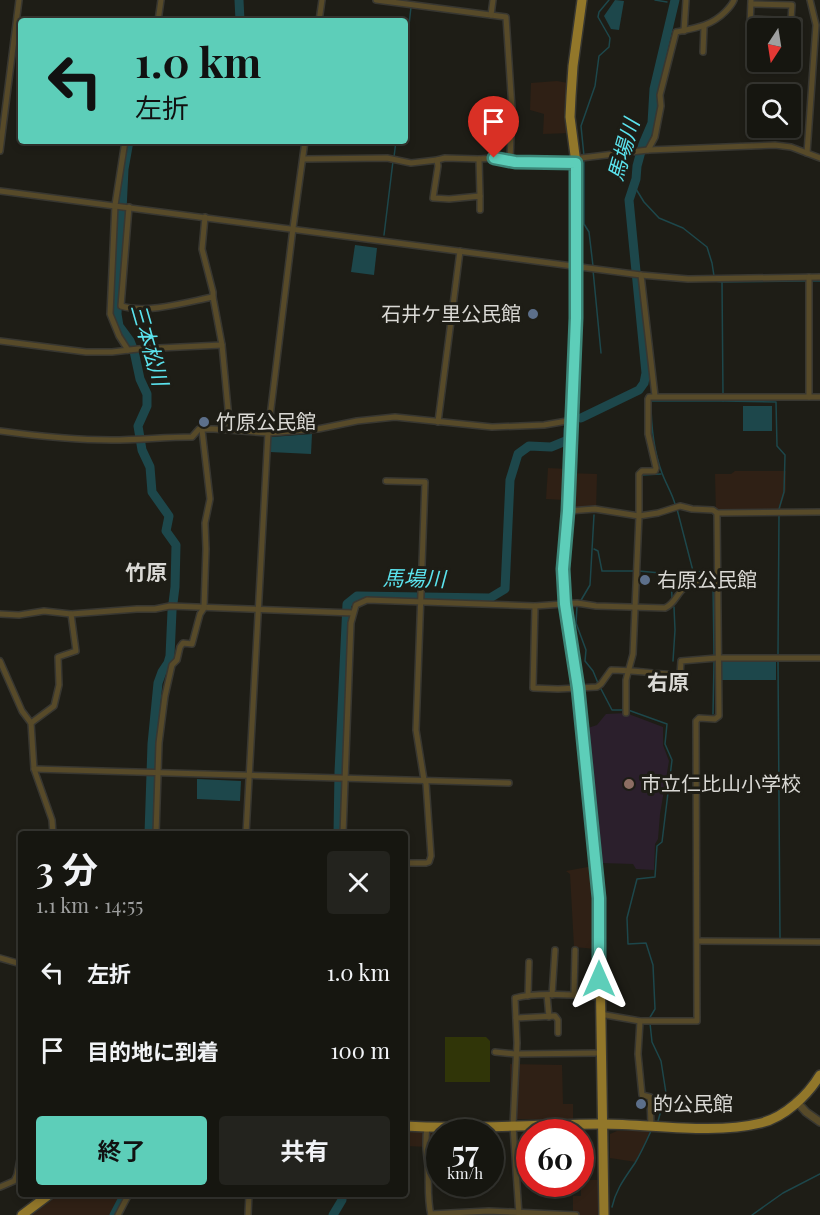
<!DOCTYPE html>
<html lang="ja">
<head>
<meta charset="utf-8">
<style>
	:root { --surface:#161610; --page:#23231e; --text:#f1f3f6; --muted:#9e9f9f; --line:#353530; --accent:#5dceb9 }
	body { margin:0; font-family:"Playfair Display","Noto Sans JP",serif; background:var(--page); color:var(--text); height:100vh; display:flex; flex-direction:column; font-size:22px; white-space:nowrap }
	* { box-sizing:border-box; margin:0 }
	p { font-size:20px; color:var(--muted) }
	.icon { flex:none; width:33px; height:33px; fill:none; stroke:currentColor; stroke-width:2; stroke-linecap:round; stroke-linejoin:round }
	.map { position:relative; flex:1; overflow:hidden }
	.side { position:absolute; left:18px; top:831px; width:390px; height:366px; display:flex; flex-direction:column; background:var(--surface); border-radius:6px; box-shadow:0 3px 9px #0003,0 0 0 2px var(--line) }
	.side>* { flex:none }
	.banner { position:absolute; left:18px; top:18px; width:390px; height:126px; border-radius:6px; box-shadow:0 3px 9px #0003,0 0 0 2px var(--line); background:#5dceb9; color:#111; overflow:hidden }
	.needle { width:39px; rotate:192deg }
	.tools { position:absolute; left:747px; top:18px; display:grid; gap:12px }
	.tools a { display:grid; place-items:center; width:54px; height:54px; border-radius:6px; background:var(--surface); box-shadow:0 3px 9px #0003,0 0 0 2px var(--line); font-size:30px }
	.speed { position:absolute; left:426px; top:1119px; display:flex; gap:12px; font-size:30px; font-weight:700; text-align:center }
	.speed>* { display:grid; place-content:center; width:78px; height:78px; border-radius:50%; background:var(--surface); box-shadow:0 3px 9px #0003,0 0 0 2px var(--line); line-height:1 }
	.speed small { font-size:15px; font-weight:400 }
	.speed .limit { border:9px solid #d22; background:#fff; color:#111 }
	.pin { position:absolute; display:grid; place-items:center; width:51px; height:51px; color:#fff; margin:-62px -26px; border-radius:50% 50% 50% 0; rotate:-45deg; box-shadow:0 0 6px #0007 }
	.pin .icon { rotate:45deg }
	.me { position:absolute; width:66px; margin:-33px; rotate:0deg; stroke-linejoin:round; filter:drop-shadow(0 0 4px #0008) }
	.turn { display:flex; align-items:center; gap:21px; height:126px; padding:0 18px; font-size:27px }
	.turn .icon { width:78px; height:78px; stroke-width:2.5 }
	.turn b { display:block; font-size:42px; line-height:51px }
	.round { display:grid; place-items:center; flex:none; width:63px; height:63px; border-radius:6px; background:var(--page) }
	.overview { display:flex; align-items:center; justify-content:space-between; height:102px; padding:0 18px }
	h1 { font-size:36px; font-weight:700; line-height:45px }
	.button { display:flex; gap:12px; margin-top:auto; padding:12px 18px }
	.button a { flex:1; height:69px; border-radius:6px; background:var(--accent); color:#111; font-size:24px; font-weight:700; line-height:69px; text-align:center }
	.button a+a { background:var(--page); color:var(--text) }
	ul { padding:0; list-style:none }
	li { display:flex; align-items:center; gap:18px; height:78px; padding:0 18px }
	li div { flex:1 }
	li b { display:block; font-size:22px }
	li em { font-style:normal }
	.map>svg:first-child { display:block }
	.commercial { fill:#2f2015 }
	.education { fill:#2b1f2c }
	.green { fill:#303508 }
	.water { fill:#1d474b }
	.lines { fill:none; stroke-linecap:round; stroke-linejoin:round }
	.stream { stroke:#1d474b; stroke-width:1.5 }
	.river { stroke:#1d474b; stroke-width:9 }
	.minor-casing { stroke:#383731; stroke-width:8 }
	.tertiary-casing { stroke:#383731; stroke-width:10 }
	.primary-casing { stroke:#383731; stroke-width:12 }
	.minor { stroke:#574a29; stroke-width:5 }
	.tertiary { stroke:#574a29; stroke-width:7 }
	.primary { stroke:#92772a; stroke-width:9 }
	.route-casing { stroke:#3c8678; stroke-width:15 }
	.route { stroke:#5dceb9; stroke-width:10 }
	.service-dot { fill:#5c6f8a; stroke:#1e1d16; stroke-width:2 }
	.education-dot { fill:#8d6e63; stroke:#1e1d16; stroke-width:2 }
	.labels { text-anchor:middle; stroke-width:6; stroke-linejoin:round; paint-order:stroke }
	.poi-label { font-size:20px; fill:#dad9d5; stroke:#1e1d16; text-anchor:start }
	.water-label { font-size:21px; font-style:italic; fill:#5be3ee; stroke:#1e1d16 }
	.neighbourhood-label { font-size:21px; font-weight:bold; fill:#dad9d5; stroke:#1e1d16 }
</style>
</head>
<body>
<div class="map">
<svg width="820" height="1215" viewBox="0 0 820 1215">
	<rect width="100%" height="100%" fill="#1e1d16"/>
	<g class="commercial">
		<path d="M557 81 568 83 570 133 543 134 544 114 530 110 531 83Z"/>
		<path d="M548 468 567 469V473L597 474 596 513 564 514V500L546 499Z"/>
		<path d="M735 471H786V490L781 506 780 515H716L715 474H731Z"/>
		<path d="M593 866 595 898 596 949 574 947 570 874 566 871Z"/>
		<path d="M510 1064 562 1065 563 1104H573V1119H511Z"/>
		<path d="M405 1131 429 1132H470H440L439 1165H431L429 1147 405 1146Z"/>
		<path d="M617 1131H651L636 1162 610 1158V1134Z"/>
		<path d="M581 1180H599L600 1215H573V1196H581Z"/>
		<path d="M60 1194H126L116 1215H32Z"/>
	</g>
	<path class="education" d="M626 713 663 727V745L669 761 660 814 658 839 655 844 654 870 636 869 633 864 601 863 588 728 597 725 606 714Z"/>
	<path class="green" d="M445 1037H486L490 1041V1082H445Z"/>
	<g class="water">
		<path d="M615 0 624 1 619 30 611 29 604 16Z"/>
		<path d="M355 245 377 248 374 275 351 272Z"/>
		<rect x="743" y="406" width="29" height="25"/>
		<path d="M312 434 311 454 270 452 271 437Z"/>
		<rect x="722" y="662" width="54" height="18"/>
		<path d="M197 779 241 781 240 801 197 799Z"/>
	</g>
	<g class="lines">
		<g class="stream">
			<path d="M655 0 667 2"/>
			<path d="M405 60 411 7"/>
			<path d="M584 156 581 126 595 86 599 56 609 47 610 38 598 17 599 12 609 0"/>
			<path d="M394 157 396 141"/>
			<path d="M584 161V224L589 232 593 266"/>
			<path d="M636 179V189L644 202 659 218 683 228 707 247 712 263 714 276"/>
			<path d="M384 235 393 161"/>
			<path d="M593 270 601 353"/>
			<path d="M714 281 722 282 723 395"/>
			<path d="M812 281H820"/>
			<path d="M722 282 805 281"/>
			<path d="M723 400V401L776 402 777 446 785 455 784 492 779 509"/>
			<path d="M642 475 661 474"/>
			<path d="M675 504C672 493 666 484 662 473 653 449 651 425 651 401H723"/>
			<path d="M677 509 693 571 713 573V579"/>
			<path d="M594 549 598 551 602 571H633"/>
			<path d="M639 571 671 574 672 598"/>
			<path d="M713 584 714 655"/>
			<path d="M580 602 590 585 594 515"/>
			<path d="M577 606 576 623 586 650 585 661 593 671 598 683"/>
			<path d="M778 654 779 516"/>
			<path d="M673 661 675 630 674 607"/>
			<path d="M778 662 780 939"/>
			<path d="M600 687 612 710H624"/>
			<path d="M628 710 667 724 665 744 672 760 662 842 657 846 655 877 637 879 627 918 628 944 646 943 653 965 655 1009 649 1019"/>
			<path d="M713 714 714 662"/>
			<path d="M650 1023 652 1042 661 1061 666 1093 658 1121"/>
			<path d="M612 1207C616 1189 625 1178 635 1163 641 1153 646 1142 651 1131"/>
			<path d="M752 1215 783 1193 820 1174"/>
		</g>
		<g class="river">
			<path d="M239 0 240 21"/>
			<path d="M129 141 124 169 117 314 119 326 130 341 134 351 140 379 147 394V406L138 426 142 450 150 467 152 492 169 516 166 531 176 545 175 587 172 611 170 656 168 663 162 672 158 683 152 744 149 834"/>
			<path d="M581 418 639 390 644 383 646 373 629 200 636 179 637 166 643 144 652 123 654 89 675 0"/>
			<path d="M338 834 339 772 347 604 357 596 490 598 505 589 510 480 518 454 529 446 551 447 568 440V429"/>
			<path d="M114 1215 125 1194"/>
			<path d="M333 1215 342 1200 341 1194"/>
		</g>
		<defs>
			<g id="minor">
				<path d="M376 0 506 17 512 109 510 160"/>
				<path d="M751 4 792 5 791 20"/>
				<path d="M491 15 493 0"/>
				<path d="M751 19 799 21"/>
				<path d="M158 21 161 0"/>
				<path d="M319 21 322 0"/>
				<path d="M750 26 751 0"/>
				<path d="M684 31 686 0"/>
				<path d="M703 52 704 27"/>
				<path d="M125 141 115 205 110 314 119 336 128 350"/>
				<path d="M648 150 655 137 661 106 660 95 676 32C696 28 711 26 725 12 729 8 732 5 734 0"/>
				<path d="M0 151 19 0"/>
				<path d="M807 153 816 25 810 0"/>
				<path d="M494 158 496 133"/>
				<path d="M303 159 387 158 411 163 437 160 445 158 479 159 494 158 515 162 576 163 581 158 648 150 775 145 791 147 820 158"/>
				<path d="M479 159 480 196"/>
				<path d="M437 160 438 166 433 198 449 199 480 196V210"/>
				<path d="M0 191 641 275 688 279 820 277"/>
				<path d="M129 207 121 306C147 314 187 302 213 297"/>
				<path d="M205 217 202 249 213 292V297L222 345 230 430"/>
				<path d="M641 275 655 396"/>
				<path d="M0 341 86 352H112L138 349 222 345"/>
				<path d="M809 397V277"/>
				<path d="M438 422 460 251"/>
				<path d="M0 431C37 436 75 440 112 440 139 440 165 437 192 437L199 429H214L268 433 318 429 357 421 395 417 492 427 544 425 573 420"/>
				<path d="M386 481 425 482 416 730 424 780 426 783 431 856 429 862 426 863H405"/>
				<path d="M568 511 595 509 639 516 658 513 680 506 692 509 713 510 717 513 820 512"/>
				<path d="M535 606 533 688 558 689 597 687 601 684 611 670C634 670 657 674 680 675L681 661 717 658H820"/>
				<path d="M0 614 19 615 44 611 71 614 137 609H155L170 606 353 613"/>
				<path d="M0 661 22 711 31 723 34 769 52 820 53 834"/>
				<path d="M626 713V680L633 654 639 516V474L642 471H655L656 468 648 434V399L649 397H820"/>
				<path d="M31 723 54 706 59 685 58 657 76 651 71 614"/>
				<path d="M34 769 509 783"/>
				<path d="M156 834 159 743 165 696 172 665 177 660 180 647 183 643 192 644 200 614 204 608 206 549 205 523 210 499 202 430"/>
				<path d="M246 834 268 433 293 228 305 141"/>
				<path d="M343 834 351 623 356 605 367 600 535 606 577 603 596 606 665 608C674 604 676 596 682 590 691 581 706 583 717 581"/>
				<path d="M697 941 820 942"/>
				<path d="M0 958 21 964"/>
				<path d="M547 995 549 1017"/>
				<path d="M552 995 555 950"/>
				<path d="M574 995 575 950"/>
				<path d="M528 996 529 962"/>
				<path d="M600 1014 640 1021H697L696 721 699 718 715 719 719 716 717 513"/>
				<path d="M516 1018 555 1016 558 1020V1033"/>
				<path d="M640 1021 638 1054 642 1095 650 1097 651 1126"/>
				<path d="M495 1052 515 1054 600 1053"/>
				<path d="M427 1127C425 1143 426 1151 428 1166 429 1183 427 1199 431 1215"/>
				<path d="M0 1187 14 1181 17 1175 21 1154"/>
				<path d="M431 1214 489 1211 576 1215"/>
				<path d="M118 1215 129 1194"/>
				<path d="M248 1215 249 1194"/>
				<path d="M519 1215 513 1126 517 1043 515 998C534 992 579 995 600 997"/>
			</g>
			<path id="tertiary" d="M797 1102 806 1112 820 1122"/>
			<g id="primary">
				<path d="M582 0 573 66 571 96 570 117 576 163V318L568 511 563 569 565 604 578 688 599 898 604 1215"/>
				<path d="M405 1126C470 1130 536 1124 602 1124 652 1124 712 1135 761 1123 785 1117 808 1095 820 1075"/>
				<path d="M22 1215 50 1194"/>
			</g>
		</defs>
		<use href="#minor" class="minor-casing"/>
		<use href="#tertiary" class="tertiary-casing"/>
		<use href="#primary" class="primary-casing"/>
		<use href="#minor" class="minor"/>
		<use href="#tertiary" class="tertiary"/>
		<use href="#primary" class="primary"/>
	</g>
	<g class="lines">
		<defs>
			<path id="route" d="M494 158 515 162 576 163V318L568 511 563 569 565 604 578 688 599 898V979"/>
		</defs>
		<use href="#route" class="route-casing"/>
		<use href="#route" class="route"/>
	</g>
	<g class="service-dot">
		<circle cx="533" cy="314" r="6"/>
		<circle cx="204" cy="422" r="6"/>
		<circle cx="645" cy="580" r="6"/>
		<circle cx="641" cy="1104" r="6"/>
	</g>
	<circle class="education-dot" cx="629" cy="784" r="6"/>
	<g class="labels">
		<g class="poi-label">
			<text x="521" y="321" text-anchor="end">石井ケ里公民館</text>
			<text x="216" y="429">竹原公民館</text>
			<text x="657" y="587">右原公民館</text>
			<text x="641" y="791">市立仁比山小学校</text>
			<text x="653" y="1111">的公民館</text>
		</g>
		<g class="water-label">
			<text transform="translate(624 150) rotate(-74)" y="7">馬場川</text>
			<text transform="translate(149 345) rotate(74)" y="7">三本松川</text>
			<text transform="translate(414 579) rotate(1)" y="7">馬場川</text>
		</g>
		<g class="neighbourhood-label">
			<text x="146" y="580">竹原</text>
			<text x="668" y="690">右原</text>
		</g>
	</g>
</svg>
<div class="tools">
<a><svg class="needle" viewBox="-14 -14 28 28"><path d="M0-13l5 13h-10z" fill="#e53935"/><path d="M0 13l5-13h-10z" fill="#9e9f9f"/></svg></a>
<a><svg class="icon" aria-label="search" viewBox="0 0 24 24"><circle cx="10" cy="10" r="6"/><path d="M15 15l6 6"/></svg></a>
</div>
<div class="speed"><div>57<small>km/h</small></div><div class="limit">60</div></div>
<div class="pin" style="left:494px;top:158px;background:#d93025"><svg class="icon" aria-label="arrive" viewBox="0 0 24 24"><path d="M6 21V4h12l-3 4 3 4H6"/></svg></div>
<svg class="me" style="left:599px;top:979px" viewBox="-20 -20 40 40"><path d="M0-17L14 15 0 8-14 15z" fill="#5dceb9" stroke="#fff" stroke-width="4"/></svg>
<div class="banner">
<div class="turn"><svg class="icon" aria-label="left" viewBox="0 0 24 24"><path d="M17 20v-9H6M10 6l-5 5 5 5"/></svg><div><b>1.0 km</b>左折</div></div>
</div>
<section class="side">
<div class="overview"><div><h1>3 分</h1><p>1.1 km · 14:55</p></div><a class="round"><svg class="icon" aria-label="close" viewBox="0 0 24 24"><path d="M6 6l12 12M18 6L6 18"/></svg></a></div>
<ul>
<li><svg class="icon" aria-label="left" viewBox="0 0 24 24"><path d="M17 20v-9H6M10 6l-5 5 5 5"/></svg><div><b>左折</b></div><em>1.0 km</em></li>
<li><svg class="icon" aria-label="arrive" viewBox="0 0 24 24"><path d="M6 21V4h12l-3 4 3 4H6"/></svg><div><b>目的地に到着</b></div><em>100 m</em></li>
</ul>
<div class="button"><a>終了</a><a>共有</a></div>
</section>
</div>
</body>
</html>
